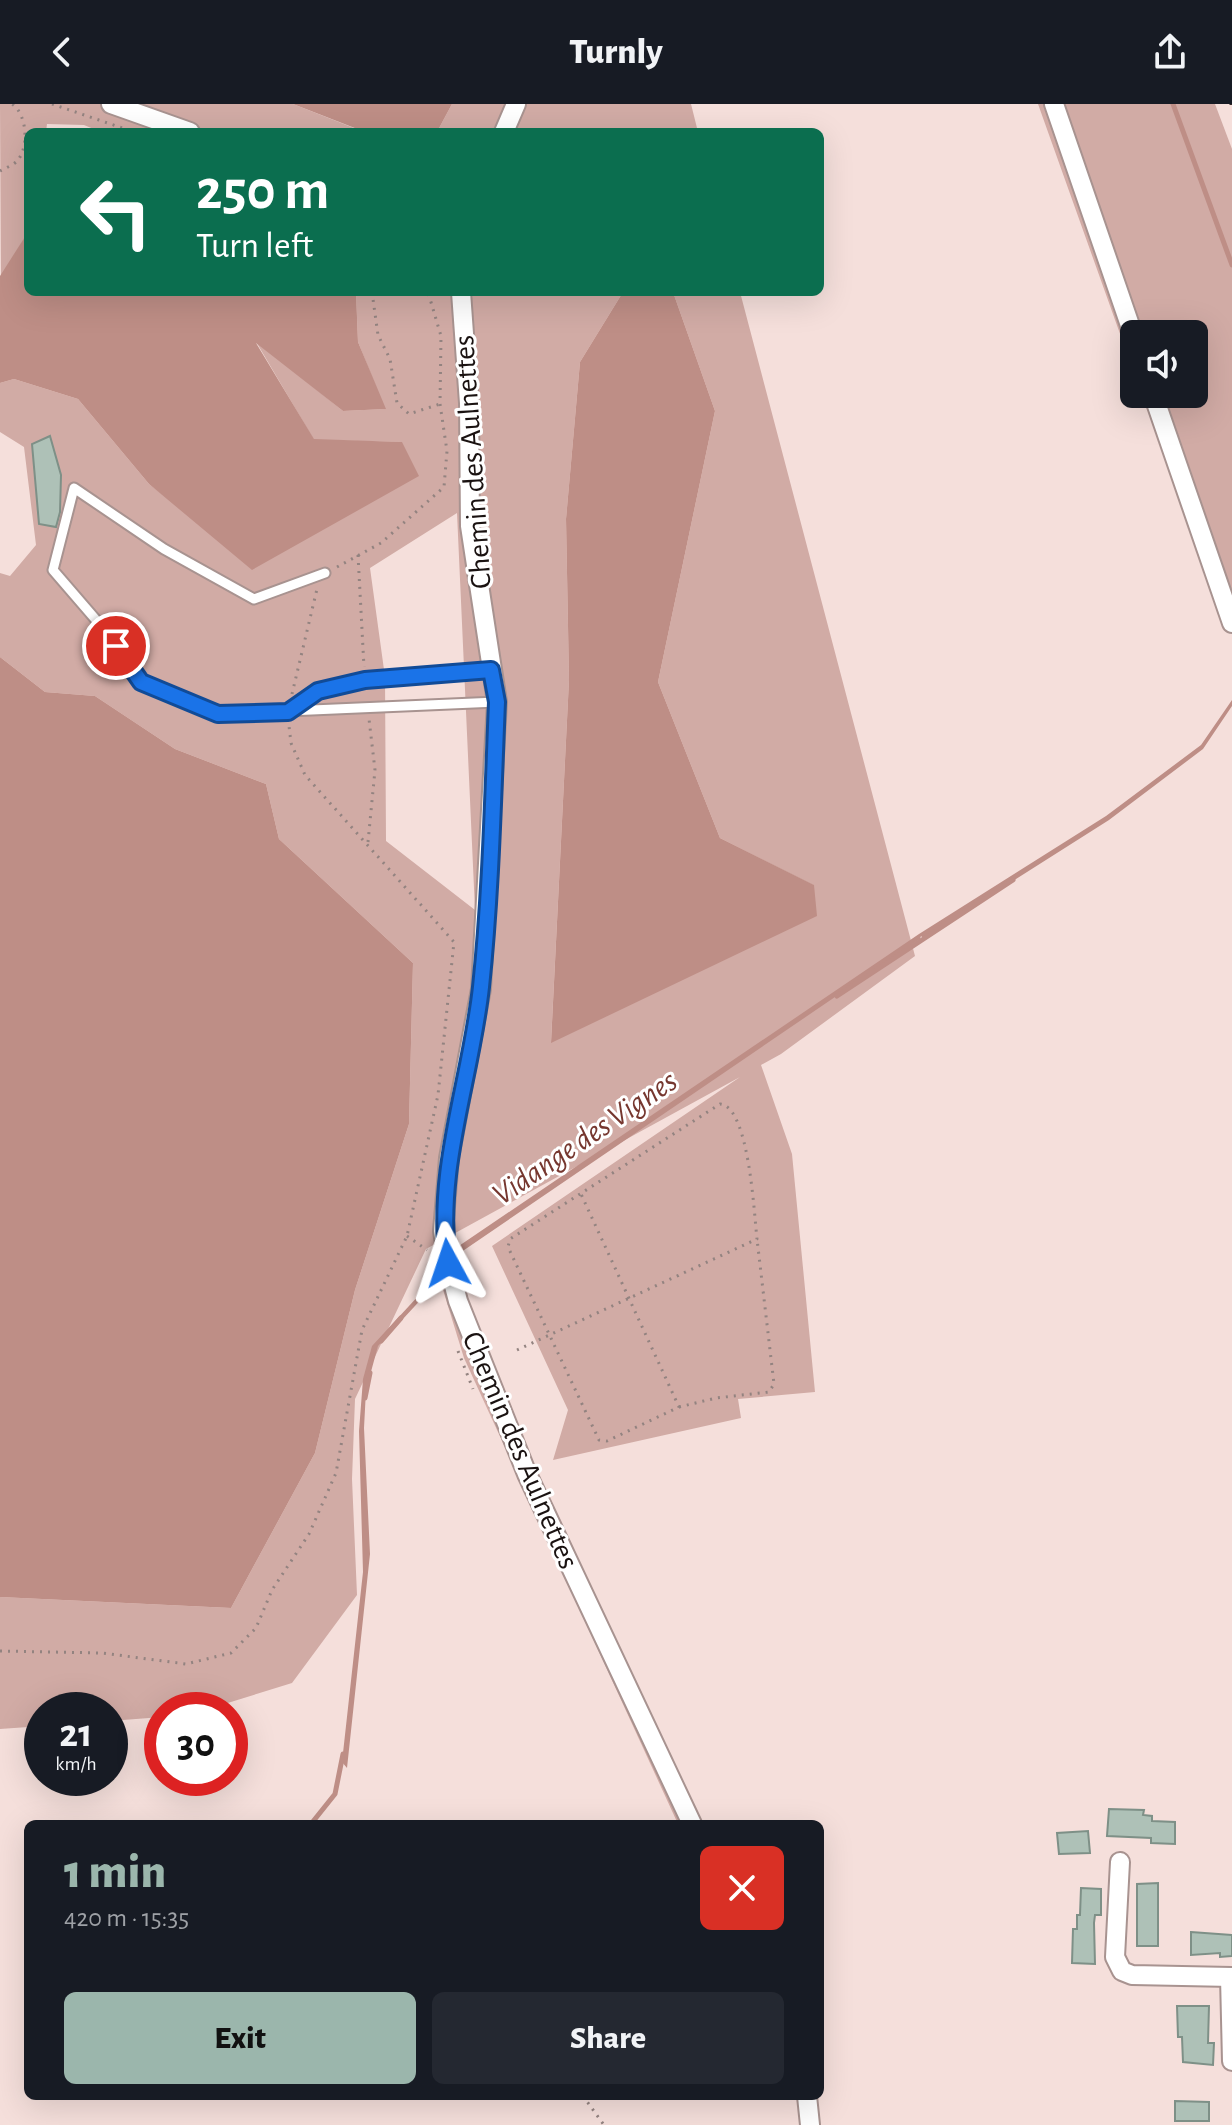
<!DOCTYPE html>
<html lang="en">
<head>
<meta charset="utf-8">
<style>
	:root { --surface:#171b24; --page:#242831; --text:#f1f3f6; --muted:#9ea1a6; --accent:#9bb6ac }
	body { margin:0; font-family:"Alegreya Sans",sans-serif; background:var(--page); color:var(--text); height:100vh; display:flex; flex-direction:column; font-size:30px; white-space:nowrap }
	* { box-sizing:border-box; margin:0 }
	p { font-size:26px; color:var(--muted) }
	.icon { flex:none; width:44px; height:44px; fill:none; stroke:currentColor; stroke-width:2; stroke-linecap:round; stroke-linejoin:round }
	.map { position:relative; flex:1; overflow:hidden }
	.panel { position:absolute; left:24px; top:1716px; width:800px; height:280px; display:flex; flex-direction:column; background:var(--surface); border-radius:12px; box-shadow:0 8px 32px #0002 }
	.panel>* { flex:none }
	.banner { position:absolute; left:24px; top:24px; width:800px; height:168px; border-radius:12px; box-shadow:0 8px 32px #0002; background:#0b6e4f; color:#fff; overflow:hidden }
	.controls { position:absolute; left:1120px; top:216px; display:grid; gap:16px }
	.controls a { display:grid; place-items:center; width:88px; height:88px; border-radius:12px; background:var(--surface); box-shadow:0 8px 32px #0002; font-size:40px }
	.speed { position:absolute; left:24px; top:1588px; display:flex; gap:16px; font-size:40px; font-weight:700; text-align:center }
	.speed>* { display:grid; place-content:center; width:104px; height:104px; border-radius:50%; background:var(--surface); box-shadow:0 8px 32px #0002; line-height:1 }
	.speed small { font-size:20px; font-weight:400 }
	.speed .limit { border:12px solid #d22; background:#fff; color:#111 }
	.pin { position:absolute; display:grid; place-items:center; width:68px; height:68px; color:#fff; margin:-34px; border:4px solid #fff; border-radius:50%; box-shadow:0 2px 8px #0007 }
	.me { position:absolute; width:88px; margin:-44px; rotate:355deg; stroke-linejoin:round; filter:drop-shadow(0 0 6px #0008) }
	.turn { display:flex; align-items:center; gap:28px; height:168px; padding:0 40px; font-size:36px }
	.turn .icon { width:104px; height:104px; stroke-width:2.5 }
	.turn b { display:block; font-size:56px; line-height:68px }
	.round { display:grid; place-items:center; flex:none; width:84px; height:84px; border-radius:12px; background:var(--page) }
	.head { display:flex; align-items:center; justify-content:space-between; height:136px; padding:0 40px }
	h1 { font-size:48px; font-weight:800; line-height:60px; color:var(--accent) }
	.action { display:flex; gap:16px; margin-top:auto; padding:16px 40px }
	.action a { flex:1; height:92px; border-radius:12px; background:var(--accent); color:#111; font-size:32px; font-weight:800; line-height:92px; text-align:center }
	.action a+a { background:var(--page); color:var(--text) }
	header { display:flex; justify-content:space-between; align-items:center; height:104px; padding:0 40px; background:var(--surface); font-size:36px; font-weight:800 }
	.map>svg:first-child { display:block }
	.green { fill:#d1aba5; fill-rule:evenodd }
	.water { fill:#be8e86 }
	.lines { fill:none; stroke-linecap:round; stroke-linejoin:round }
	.stream { stroke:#be8e86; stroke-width:5 }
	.building { fill:#aec1b7; stroke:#7e9087; stroke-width:2 }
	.lane-casing { stroke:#a89390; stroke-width:13 }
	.street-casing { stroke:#a89390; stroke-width:22 }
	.path { stroke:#938380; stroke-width:3; stroke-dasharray:2 6; stroke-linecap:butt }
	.lane { stroke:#fff; stroke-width:9 }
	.street { stroke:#fff; stroke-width:18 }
	.rail { stroke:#342b29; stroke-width:5; stroke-dasharray:10 10; stroke-linecap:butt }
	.route-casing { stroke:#114b97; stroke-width:20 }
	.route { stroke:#1a73e8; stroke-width:14 }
	.labels { text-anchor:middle; stroke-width:6; stroke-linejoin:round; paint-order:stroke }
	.street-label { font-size:30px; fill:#1a1211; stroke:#fff }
	.water-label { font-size:32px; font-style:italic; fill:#76372f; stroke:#fff }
</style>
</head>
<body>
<header><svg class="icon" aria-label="back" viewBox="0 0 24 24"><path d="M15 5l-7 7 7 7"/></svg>Turnly<svg class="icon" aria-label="share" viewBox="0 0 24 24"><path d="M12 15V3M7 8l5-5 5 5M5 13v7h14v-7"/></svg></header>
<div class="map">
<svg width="1232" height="2021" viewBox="0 0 1232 2021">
	<rect width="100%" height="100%" fill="#f5dfdb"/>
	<g class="green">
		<path d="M0 0H293L364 28H101L84 21 47 20 46 28H28V128L1 174Z"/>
		<path d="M452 0H691L698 28H437Z"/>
		<path d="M1038 0H1215L1232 45V526L1226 527 1142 290H1194V230H1134V269Z"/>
		<path d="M356 188H623L580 258 566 415 569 576 551 938 813 781 720 734 658 578 715 307 673 188H740L915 852 781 950 761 961 792 1050 815 1288 738 1295 741 1314 553 1356 568 1306 492 1142 740 973 426 1145 355 1295 352 1375 357 1491 292 1579 205 1606H162V1613L110 1617V1606H42V1622L0 1625V1493L231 1504 315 1349 355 1186 409 1020 413 859 279 735 266 680 175 645 95 592 45 588 0 553V469L10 472 36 441 24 343 0 328V279L14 275 78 295 149 380 194 415 402 338 314 336 255 236 343 307 385 305 358 238ZM457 409 475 806 386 737 385 573 370 464Z"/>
		<path d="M449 1172 689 1720H678L464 1254 439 1173Z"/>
	</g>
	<g class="water">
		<path d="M293 0H452L437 28H365Z"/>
		<path d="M28 128V188H356L358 238 386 305 343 307 256 239 314 335 402 338 419 372 252 466 149 380 78 295 14 275 0 279V172Z"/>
		<path d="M623 188H673L715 307 658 578 720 734 814 781 817 812 551 939 569 576 566 415 580 258Z"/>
		<path d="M0 553 45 588 95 592 175 645 266 680 279 735 413 859 409 1020 355 1186 315 1349 231 1504 0 1493Z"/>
		<path d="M1232 596V602L1203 645 1109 716 923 834 921 832 920 835 451 1155 450 1148 919 830 1106 712 1201 641Z"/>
		<path d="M437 1164 438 1168 426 1190 378 1242 366 1286 364 1324 370 1450 347 1664 342 1658 363 1468 359 1327 363 1275 372 1242 421 1189Z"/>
	</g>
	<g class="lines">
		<g class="stream">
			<path d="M1173 0 1232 161"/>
			<path d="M837 892 1013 776"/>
			<path d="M431 1179 444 1162"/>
			<path d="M381 1237 401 1214"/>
			<path d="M365 1294 370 1269"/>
			<path d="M311 1720 335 1690 343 1650"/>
		</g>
	</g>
	<g class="building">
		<path d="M50 332 61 371 60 408 56 423 39 420 32 340Z"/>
		<path d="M1109 1705 1144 1706 1143 1711 1152 1712V1717L1175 1718V1740L1151 1739V1734L1107 1732Z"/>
		<path d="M1088 1727 1090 1749 1059 1750 1057 1729Z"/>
		<path d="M1158 1779V1842H1137V1780Z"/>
		<path d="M1081 1784 1101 1785V1811H1095L1094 1819 1095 1860 1072 1859 1073 1825H1077V1811H1080Z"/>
		<path d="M1191 1828 1232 1831V1852L1220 1853V1849L1191 1851Z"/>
		<path d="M1177 1902H1209L1208 1939H1214L1213 1961 1183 1958 1182 1933H1178Z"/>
		<path d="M1175 1997 1209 1998V2017H1175Z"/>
	</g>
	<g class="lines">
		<defs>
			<g id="lane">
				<path d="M325 469 254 495 164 445 74 384 53 466 103 524 141 578 218 610 497 598"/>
				<path d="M288 608 318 587 365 576 491 566"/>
			</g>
			<g id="street">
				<path d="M111 0 190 28"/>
				<path d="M1054 0 1134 233"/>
				<path d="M504 28 516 0"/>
				<path d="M461 188 469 299 470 422 497 598 481 885 449 1054 443 1127 448 1159 458 1197 527 1370 692 1720"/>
				<path d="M1153 290 1232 519"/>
				<path d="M1120 1758 1115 1853 1122 1867 1132 1871 1232 1873"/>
				<path d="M1230 1873 1232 1957"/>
				<path d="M807 1992 810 2021"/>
			</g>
		</defs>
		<use href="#lane" class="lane-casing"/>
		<use href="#street" class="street-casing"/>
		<g class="path">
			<path d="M52 0 134 28"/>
			<path d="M0 67C5 64 14 61 18 56 29 42 27 10 12 0"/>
			<path d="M372 188 378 231 390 255 397 299 409 310 440 300"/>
			<path d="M358 451 364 563"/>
			<path d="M337 463 381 439 444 383 447 347 440 300 441 232 428 188"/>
			<path d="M292 590 317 485"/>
			<path d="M368 738 375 666 369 615"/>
			<path d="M407 1132 427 1146"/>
			<path d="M517 1246C597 1209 677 1172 757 1135 754 1109 749 1002 720 1000L510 1135 508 1143 599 1336 607 1337 679 1303 581 1090"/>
			<path d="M458 1247 473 1285"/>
			<path d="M679 1303 716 1294 769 1288 774 1280 757 1135"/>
			<path d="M0 1547 102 1549 186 1560 231 1549 256 1524 272 1486 309 1430 336 1369 362 1226 407 1132 438 991 454 838 305 671 291 639 289 622"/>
			<path d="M583 1992 604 2021"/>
		</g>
		<use href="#lane" class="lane"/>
		<use href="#street" class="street"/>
		<path class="rail" d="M1232 0V1"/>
	</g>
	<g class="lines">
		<defs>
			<path id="route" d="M116 542 141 578 218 610 288 608 318 587 365 576 491 566 497 598C493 693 491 789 481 883 471 976 435 1065 448 1159"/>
		</defs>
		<use href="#route" class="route-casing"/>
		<use href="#route" class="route"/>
	</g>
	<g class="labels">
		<g class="street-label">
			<text transform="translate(472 358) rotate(-94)" y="10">Chemin des Aulnettes</text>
			<text transform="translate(521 1346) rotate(67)" y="10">Chemin des Aulnettes</text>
		</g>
		<g class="water-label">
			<text transform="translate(584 1033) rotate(-34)" y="11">Vidange des Vignes</text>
		</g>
	</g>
</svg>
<div class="controls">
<a><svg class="icon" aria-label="sound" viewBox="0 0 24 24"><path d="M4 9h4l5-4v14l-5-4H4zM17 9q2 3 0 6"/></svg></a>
</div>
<div class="speed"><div>21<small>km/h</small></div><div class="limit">30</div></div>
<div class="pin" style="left:116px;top:542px;background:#d93025"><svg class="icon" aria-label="arrive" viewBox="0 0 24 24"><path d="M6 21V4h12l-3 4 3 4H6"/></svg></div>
<svg class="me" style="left:448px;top:1159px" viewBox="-20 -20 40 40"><path d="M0-17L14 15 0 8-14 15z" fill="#1a73e8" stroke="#fff" stroke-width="4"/></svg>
<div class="banner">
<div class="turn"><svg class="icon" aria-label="left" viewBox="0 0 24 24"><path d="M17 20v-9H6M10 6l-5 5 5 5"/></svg><div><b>250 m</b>Turn left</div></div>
</div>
<section class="panel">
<div class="head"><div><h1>1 min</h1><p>420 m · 15:35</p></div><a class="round" style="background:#d93025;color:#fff"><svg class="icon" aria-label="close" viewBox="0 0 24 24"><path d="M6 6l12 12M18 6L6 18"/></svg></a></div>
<div class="action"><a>Exit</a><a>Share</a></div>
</section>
</div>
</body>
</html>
